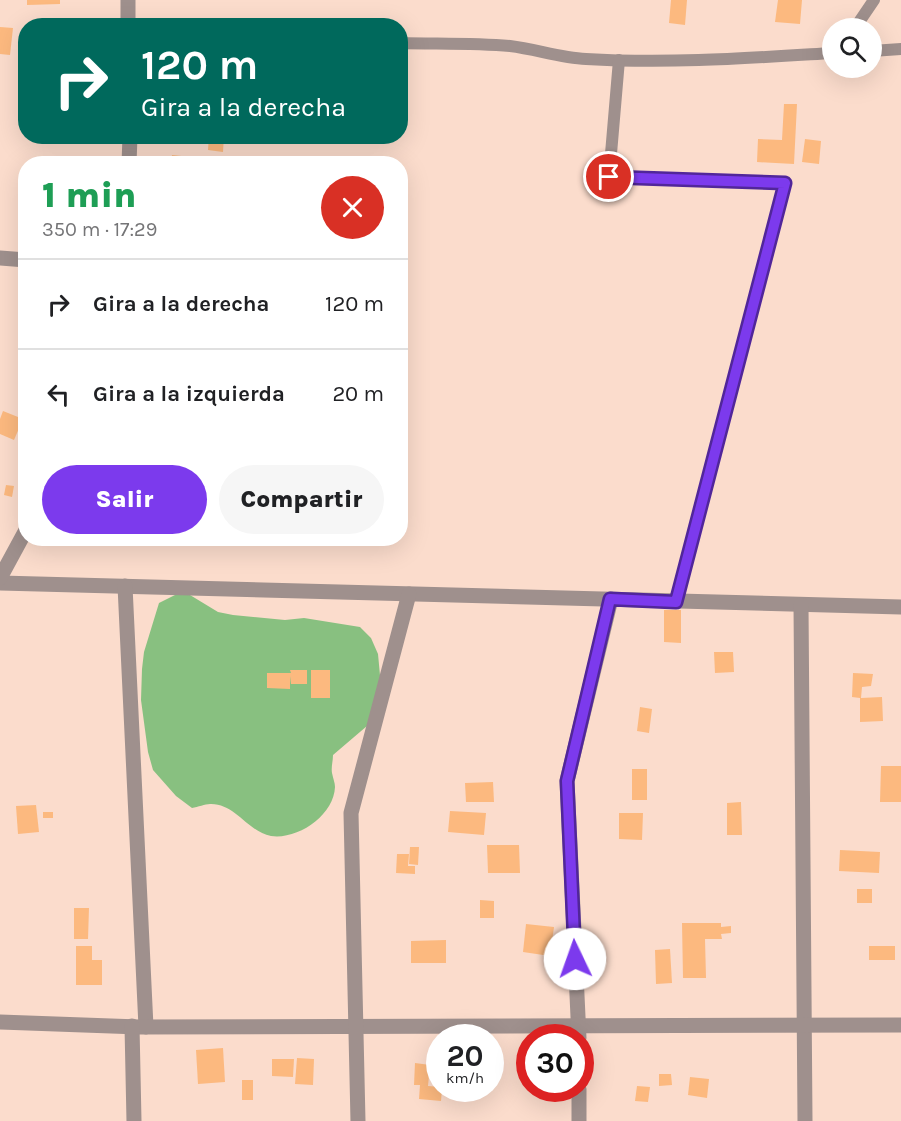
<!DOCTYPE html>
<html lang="es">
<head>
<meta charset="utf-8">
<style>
	:root { --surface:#fff; --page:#f6f6f6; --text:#202124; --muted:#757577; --line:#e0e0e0; --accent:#7c3aed }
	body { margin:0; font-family:Karla,sans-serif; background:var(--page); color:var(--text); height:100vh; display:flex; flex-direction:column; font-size:22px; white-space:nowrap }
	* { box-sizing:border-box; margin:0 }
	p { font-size:20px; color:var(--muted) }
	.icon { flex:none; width:33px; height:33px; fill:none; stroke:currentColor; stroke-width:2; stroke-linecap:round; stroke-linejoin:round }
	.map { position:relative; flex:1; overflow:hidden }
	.drawer { position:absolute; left:18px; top:156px; width:390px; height:390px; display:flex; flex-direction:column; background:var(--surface); border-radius:24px; box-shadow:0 6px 24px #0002 }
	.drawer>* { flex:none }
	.banner { position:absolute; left:18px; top:18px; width:390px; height:126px; border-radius:24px; box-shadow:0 6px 24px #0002; background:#00695c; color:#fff; overflow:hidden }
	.fabs { position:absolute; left:822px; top:18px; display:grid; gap:12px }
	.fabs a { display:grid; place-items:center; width:60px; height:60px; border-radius:50%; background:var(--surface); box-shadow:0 6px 24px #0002; font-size:30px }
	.speed { position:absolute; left:426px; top:1024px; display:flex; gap:12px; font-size:30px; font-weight:700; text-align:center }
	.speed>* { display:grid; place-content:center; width:78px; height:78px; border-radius:50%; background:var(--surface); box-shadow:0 6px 24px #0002; line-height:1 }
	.speed small { font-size:15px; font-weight:400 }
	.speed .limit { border:9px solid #d22; background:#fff; color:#111 }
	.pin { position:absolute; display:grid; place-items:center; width:51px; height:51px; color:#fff; margin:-26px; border:3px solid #fff; border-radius:50%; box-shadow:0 2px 6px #0007 }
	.me { position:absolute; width:66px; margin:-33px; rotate:357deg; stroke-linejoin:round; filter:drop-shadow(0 0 4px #0008) }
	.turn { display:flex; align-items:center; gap:21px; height:126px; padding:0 24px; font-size:27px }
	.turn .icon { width:78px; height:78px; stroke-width:2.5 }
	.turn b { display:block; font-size:42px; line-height:51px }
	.round { display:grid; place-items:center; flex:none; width:63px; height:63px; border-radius:32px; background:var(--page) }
	.summary { display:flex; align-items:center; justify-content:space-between; height:102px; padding:0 24px }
	h1 { font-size:36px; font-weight:800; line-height:45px; color:#1e9e55 }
	.action { display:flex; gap:12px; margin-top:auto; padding:12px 24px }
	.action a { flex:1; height:69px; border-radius:36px; background:var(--accent); color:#fff; font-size:24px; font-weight:800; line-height:69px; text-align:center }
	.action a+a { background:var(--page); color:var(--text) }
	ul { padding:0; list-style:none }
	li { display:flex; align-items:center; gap:18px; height:90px; padding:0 24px; border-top:2px solid var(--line) }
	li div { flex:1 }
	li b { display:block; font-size:22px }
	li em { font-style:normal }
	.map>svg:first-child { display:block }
	.forest { fill:#88c080 }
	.building { fill:#fcb97f }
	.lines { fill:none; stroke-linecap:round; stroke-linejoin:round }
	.service { stroke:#9f908d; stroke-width:12 }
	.minor { stroke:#9f908d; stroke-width:15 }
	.tertiary { stroke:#9f908d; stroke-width:15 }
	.route-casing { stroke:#51269a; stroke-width:15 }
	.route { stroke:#7c3aed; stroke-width:10 }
</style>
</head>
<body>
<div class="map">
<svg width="901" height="1121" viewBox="0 0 901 1121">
	<rect width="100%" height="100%" fill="#fbdccc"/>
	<path class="forest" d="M175 595H190L218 612 233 615 285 620 304 618 360 627 371 638 378 654 381 686 374 720 333 755C333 761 331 767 332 773 333 778 335 783 335 787 334 815 298 840 271 836 248 832 235 803 210 804 205 804 198 807 192 808L176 796 153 770 148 752 141 700 142 669 144 652 159 603Z"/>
	<g class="building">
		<path d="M27 0H60V4L27 5Z"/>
		<path d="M671 0H687L685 25 669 23Z"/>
		<path d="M778 0H802L800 24 775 22Z"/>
		<path d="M0 27 13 28 10 55 0 54Z"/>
		<path d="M784 104H797L794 164 757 162 758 139 782 140Z"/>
		<path d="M209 136H224L223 152 208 150Z"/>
		<path d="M805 139 821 141 819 164 802 162Z"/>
		<path d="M172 155 219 160 218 164H171Z"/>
		<path d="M3 411 23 419 14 440 0 434V419Z"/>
		<path d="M6 485 14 486 12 497 4 495Z"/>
		<path d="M664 610H681V643L664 642Z"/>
		<path d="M714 652H733L734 672 715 673Z"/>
		<path d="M290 670H307V684H291L290 676V689L267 688V673H291Z"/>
		<rect x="311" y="670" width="19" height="28"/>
		<path d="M853 673 873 674 871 686 862 687 861 698 882 697 883 721 860 722V698L852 697Z"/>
		<path d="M640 707 652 709 649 733 637 731Z"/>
		<path d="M881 766H901V802H880Z"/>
		<rect x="632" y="769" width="15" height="31"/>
		<path d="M493 782 494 802H466L465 783Z"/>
		<path d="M741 802 742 835H727V803Z"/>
		<path d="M36 805 39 832 18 834 16 806Z"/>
		<path d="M450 811 486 813 484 835 448 832Z"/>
		<rect x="43" y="812" width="10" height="6"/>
		<path d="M619 813H643L642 840 619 839Z"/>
		<path d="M487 845H519L520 873H488Z"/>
		<path d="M410 847H419L418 865 409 864Z"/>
		<path d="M840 850 880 852 879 873 839 871Z"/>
		<path d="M397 854H409L408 866H415V874L396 873Z"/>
		<rect x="857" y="889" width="15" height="14"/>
		<path d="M480 900 494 901V918H480Z"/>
		<path d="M74 908H89L88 939H74Z"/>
		<path d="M682 923H721V927L731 926V933L721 934 722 939H705L706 978H683Z"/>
		<path d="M526 924 554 927 550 956 523 952Z"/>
		<path d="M446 940V963H411V941Z"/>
		<path d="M76 946H92V960H102V985H76Z"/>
		<rect x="869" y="946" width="26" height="14"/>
		<path d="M670 949 672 983 656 984 655 950Z"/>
		<path d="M223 1048 225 1082 198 1084 196 1050Z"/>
		<path d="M297 1058 314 1059 313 1085 295 1084Z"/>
		<path d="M272 1059H294L293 1077 272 1076Z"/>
		<rect x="518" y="1061" width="12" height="13"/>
		<path d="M415 1063 430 1065 428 1086 440 1087V1089H442L441 1101 419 1099 420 1085H414Z"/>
		<path d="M659 1074H671L672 1085 659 1086Z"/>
		<path d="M690 1077 709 1079 707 1098 688 1095Z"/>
		<rect x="242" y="1080" width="11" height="20"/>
		<path d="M637 1086 650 1087 648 1102 635 1101Z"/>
		<path d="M461 1089H479L478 1094H461Z"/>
	</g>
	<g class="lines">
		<g class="service">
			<path d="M855 28 874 0"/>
			<path d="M400 43C437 44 474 43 510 46 536 49 560 58 586 59 669 64 750 58 832 53"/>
			<path d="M872 51 901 49"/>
			<path d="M619 60 609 177 785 183 676 601"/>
		</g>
		<g class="minor">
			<path d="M0 258 26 260"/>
			<path d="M0 583 901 607"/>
			<path d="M125 586 146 1027"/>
			<path d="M801 605 805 1121"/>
			<path d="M0 1022 139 1027 901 1025"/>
			<path d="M132 1026 134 1121"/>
			<path d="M579 1038 567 781 611 599"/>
			<path d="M579 1089V1121"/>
			<path d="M358 1121 351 813 409 594"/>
		</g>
		<g class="tertiary">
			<path d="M128 0V26"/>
			<path d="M129 164 130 136"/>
			<path d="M0 578 26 530"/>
		</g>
	</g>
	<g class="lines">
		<defs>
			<path id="route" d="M575 959 567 781 610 599 676 602 785 183 609 177"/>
		</defs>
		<use href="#route" class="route-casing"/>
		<use href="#route" class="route"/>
	</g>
</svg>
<div class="fabs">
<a><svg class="icon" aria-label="search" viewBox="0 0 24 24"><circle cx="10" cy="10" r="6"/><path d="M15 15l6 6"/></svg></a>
</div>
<div class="speed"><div>20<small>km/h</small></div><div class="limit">30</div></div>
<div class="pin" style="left:609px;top:177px;background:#d93025"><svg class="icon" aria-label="arrive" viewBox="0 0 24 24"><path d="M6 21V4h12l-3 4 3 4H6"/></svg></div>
<svg class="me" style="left:575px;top:959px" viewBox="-20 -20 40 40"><circle r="19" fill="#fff"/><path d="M0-13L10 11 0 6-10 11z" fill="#7c3aed"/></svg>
<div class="banner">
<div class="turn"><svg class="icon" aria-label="right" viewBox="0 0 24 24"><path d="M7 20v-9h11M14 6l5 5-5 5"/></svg><div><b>120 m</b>Gira a la derecha</div></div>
</div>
<section class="drawer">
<div class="summary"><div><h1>1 min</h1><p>350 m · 17:29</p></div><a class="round" style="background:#d93025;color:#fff"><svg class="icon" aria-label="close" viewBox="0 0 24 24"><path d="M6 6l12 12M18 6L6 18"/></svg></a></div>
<ul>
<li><svg class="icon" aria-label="right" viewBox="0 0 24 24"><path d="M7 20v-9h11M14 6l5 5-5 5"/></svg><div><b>Gira a la derecha</b></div><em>120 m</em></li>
<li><svg class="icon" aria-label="left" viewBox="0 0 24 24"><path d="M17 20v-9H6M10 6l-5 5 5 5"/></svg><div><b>Gira a la izquierda</b></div><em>20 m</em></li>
</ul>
<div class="action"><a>Salir</a><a>Compartir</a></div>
</section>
</div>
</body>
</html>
